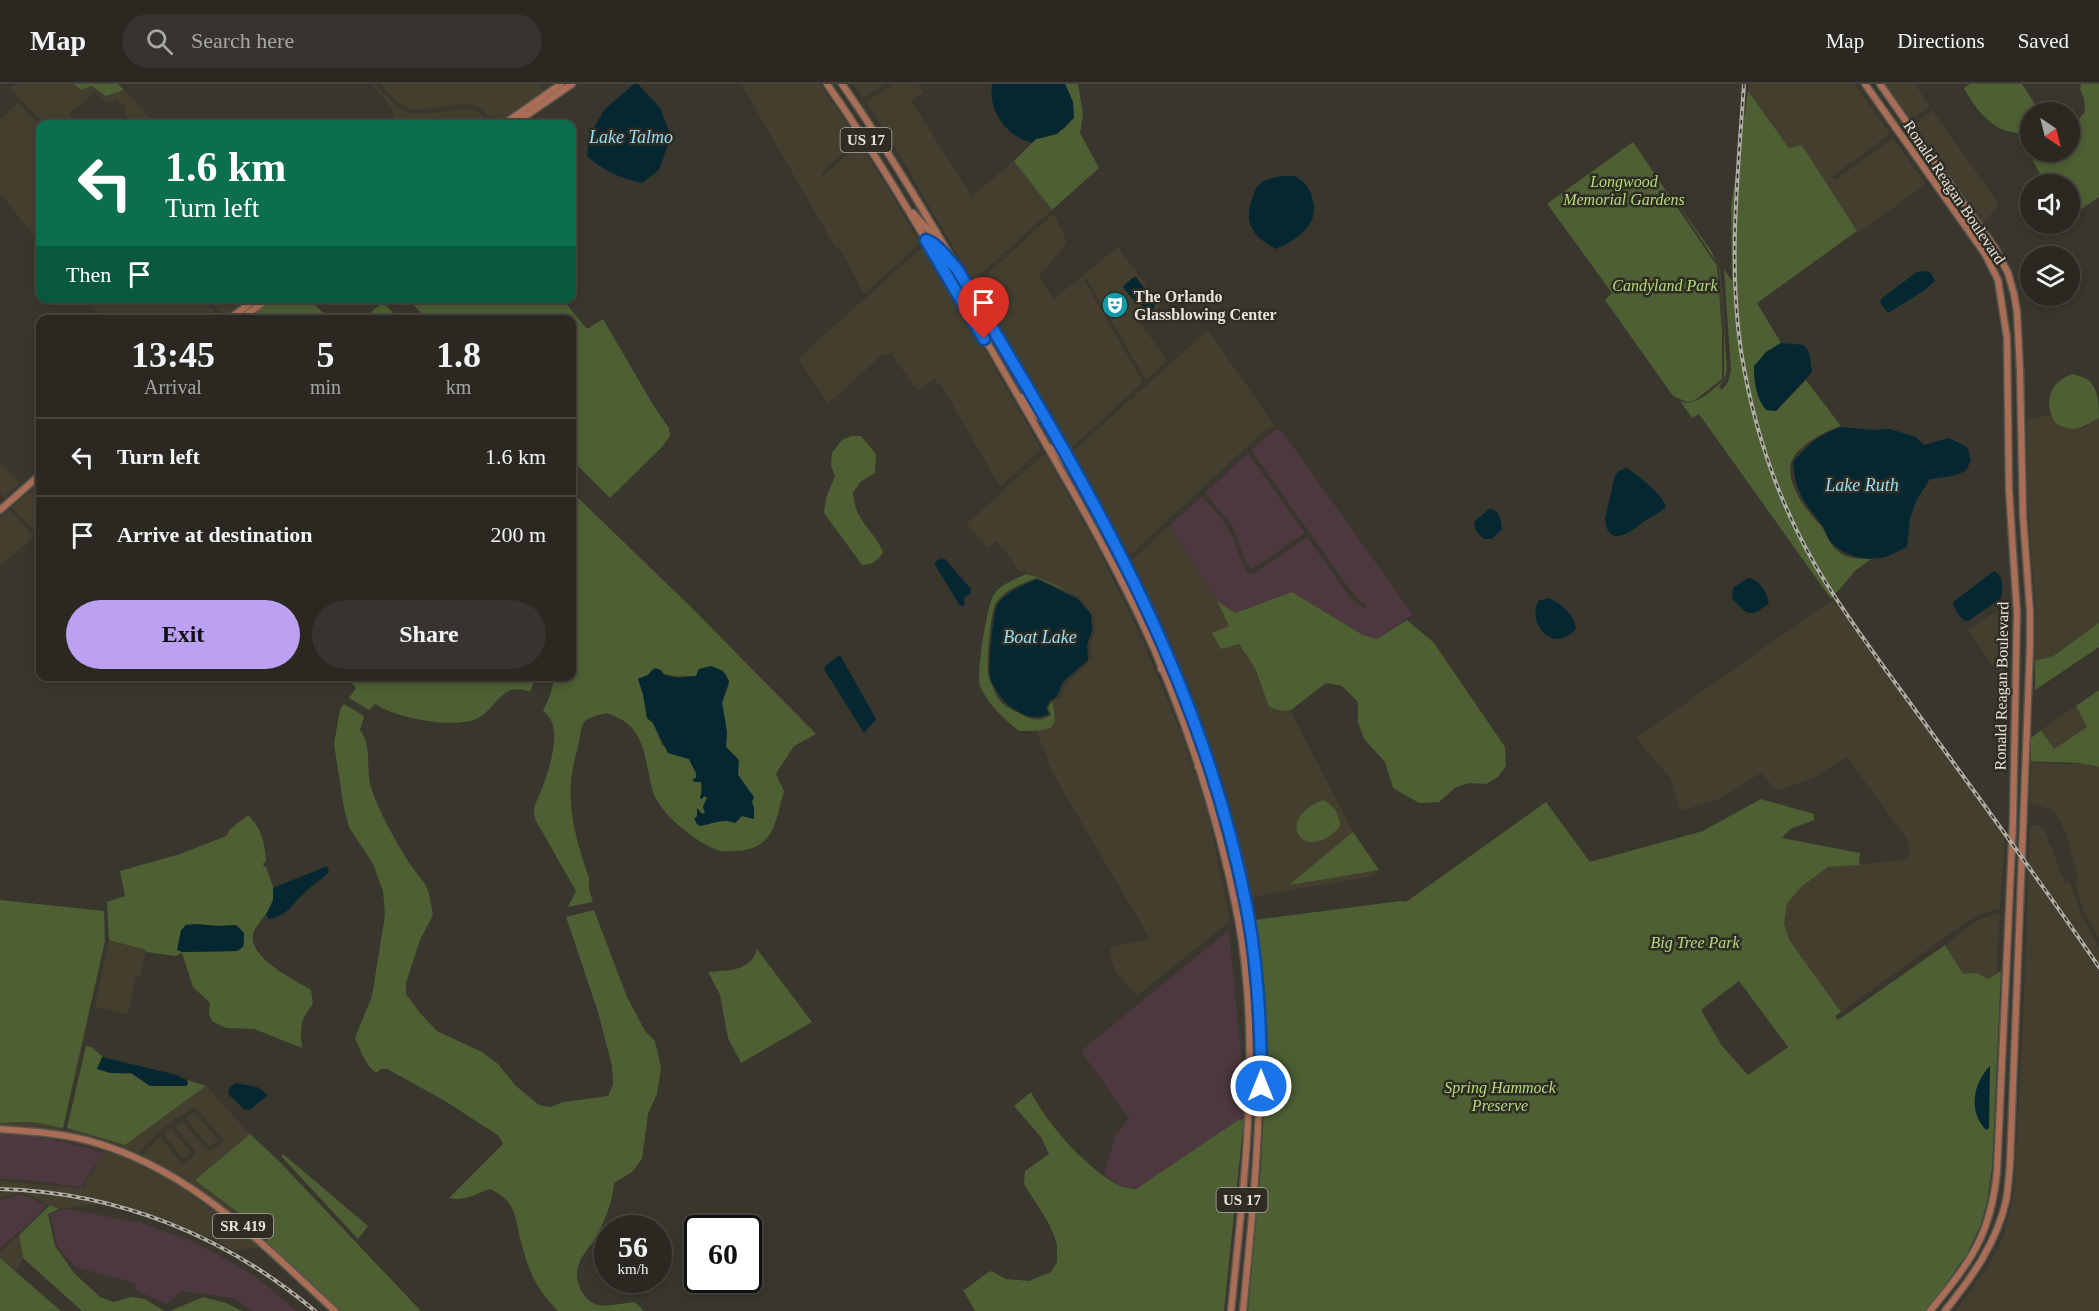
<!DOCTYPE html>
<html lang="en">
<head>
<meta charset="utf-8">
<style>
	:root { --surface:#2b2822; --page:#37342f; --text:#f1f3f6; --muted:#a6a6a5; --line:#474440; --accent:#bca0f2 }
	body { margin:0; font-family:Georgia,serif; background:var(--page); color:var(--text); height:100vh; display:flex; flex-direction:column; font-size:22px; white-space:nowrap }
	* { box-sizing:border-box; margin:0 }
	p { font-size:20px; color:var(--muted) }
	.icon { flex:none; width:33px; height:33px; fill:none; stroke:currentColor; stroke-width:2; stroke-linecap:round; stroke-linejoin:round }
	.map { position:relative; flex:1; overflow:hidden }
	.details { position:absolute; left:36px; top:231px; width:540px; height:366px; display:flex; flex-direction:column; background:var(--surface); border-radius:12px; box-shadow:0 3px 9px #0003,0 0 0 2px var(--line) }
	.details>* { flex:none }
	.guide { position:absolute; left:36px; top:36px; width:540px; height:183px; border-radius:12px; box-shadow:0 3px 9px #0003,0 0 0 2px var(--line); background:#0b6e4f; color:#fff; overflow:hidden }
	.needle { width:39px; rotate:145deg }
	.fabs { position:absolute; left:2020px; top:18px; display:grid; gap:12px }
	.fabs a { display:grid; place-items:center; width:60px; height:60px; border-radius:50%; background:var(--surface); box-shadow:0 3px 9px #0003,0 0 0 2px var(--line); font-size:30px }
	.speed { position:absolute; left:594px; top:1131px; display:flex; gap:12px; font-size:30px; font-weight:700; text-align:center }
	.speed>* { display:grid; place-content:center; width:78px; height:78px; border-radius:50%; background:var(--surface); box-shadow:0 3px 9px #0003,0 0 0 2px var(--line); line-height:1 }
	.speed small { font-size:15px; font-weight:400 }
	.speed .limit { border:3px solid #111; border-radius:9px; background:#fff; color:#111 }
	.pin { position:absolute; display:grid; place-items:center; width:51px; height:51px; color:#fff; margin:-62px -26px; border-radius:50% 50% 50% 0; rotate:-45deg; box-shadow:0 0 6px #0007 }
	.pin .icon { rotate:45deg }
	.me { position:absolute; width:66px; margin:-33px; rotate:0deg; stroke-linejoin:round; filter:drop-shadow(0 0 4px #0008) }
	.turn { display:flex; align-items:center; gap:21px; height:126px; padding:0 30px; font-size:27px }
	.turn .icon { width:78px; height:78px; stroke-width:2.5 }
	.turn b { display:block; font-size:42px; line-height:51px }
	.then { display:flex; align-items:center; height:57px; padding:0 30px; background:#0003; gap:12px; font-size:22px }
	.eta { display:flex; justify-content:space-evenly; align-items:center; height:102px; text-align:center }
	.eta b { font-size:36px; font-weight:600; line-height:42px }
	.primary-button { display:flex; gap:12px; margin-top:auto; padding:12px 30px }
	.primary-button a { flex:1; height:69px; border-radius:36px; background:var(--accent); color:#111; font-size:24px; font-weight:600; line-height:69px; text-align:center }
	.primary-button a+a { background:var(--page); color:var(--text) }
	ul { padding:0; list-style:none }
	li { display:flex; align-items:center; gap:18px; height:78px; padding:0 30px; border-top:2px solid var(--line) }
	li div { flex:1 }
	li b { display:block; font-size:22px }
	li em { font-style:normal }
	header { display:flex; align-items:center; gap:36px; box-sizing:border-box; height:84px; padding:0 30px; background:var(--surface); border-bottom:2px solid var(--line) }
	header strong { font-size:28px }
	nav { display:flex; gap:33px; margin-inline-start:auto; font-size:21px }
	.search { width:420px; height:54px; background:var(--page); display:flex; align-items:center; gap:15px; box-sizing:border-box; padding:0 21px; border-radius:33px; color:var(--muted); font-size:22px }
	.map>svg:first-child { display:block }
	.built { fill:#433e2e; fill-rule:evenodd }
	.industrial { fill:#4c383e }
	.green { fill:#4d5f33; fill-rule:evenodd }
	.water { fill:#052731 }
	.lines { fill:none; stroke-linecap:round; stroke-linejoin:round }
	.major-casing { stroke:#58554d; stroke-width:9 }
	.major { stroke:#a96e55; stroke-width:6 }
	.rail-casing { stroke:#afada6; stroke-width:4 }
	.rail { stroke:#2f2c23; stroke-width:1.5; stroke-dasharray:4.5; stroke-linecap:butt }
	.route-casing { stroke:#114b97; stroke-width:15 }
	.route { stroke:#1a73e8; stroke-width:10 }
	.labels { text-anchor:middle; stroke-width:5; stroke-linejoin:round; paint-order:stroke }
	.shield { fill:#2f2c23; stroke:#afada6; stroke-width:1.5 }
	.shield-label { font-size:15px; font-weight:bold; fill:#e6e4de }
	.park-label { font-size:16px; font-style:italic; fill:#b4dc78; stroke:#2f2c23 }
	.street-label { font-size:16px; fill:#e6e4de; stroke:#2f2c23 }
	.poi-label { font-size:16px; font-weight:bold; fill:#e6e4de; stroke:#2f2c23; text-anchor:start }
	.water-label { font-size:18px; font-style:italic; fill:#95dff8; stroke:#2f2c23 }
</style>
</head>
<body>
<header>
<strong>Map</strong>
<div class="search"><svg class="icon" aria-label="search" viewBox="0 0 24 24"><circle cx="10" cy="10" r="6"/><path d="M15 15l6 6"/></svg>Search here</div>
<nav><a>Map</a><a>Directions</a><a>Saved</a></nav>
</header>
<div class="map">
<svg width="2099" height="1227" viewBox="0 0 2099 1227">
	<rect width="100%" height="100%" fill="#39362d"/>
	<g class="built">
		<path d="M19 0H74L81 6 92 2 106 12 124 6 156 40H122L127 34 125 29 126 23 116 15 110 19 106 18 95 8 70 29 69 31 78 40H44L9 3Z"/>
		<path d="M372 0H375L396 22 408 29 421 30 464 25 478 27 492 40H400L395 36 392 25Z"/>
		<path d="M380 0H539L545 7 497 40 479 23 463 20 420 26 409 25 399 19Z"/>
		<path d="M741 0H820L858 55 821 89 823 92 860 59 892 111 920 159 864 210 840 165 837 166Z"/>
		<path d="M853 0H886L863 14Z"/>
		<path d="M894 0H918L924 8 911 17 972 112 1014 77 1052 126 973 197 897 67 866 18Z"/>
		<path d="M1748 0H1855L1890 50 1832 93 1835 96 1893 54 1926 100 1858 149 1802 61 1789 64 1748 7Z"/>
		<path d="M1885 0H1915L1930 23 1911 36Z"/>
		<path d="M18 18 40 42V160L0 109V36Z"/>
		<path d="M1932 26 1996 116 1998 121 1984 139 1914 40Z"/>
		<path d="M1054 129 1067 159 1039 192 1054 215 1118 163 1161 221 1140 239 1167 276 1146 296 1087 195 1084 196 1143 298 1070 365 976 201ZM1134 193H1136L1155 219 1147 227 1129 211 1123 204Z"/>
		<path d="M923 163 973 245 1041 365 1000 403 942 302 940 299 938 300 934 294 918 307 891 270 882 271 828 320 799 276 803 270 836 240Z"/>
		<path d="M85 215H202L222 235H104Z"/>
		<path d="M207 215H251L225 233Z"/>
		<path d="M1208 246 1275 342 1265 346 1130 471 1072 368Z"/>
		<path d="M2051 331 2053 335 2081 345 2099 334V539L2052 573 2035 576 2036 530 2027 409V335Z"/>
		<path d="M1045 369 1098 465 1140 551 1182 651 1208 730 1229 830V838L1137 912 1116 888 1112 878 1109 863 1150 855 1053 690 1036 645 1048 646 1056 632 1052 617 1061 613 1064 603 1092 574 1090 565 1095 544 1094 534 1079 513 1052 498 1017 486 1012 476 997 457 988 464 966 440Z"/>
		<path d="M0 379 20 399 4 414 0 409Z"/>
		<path d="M40 398V446L37 450 12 423Z"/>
		<path d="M9 425 34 452 0 482V433Z"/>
		<path d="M1170 441 1217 517 1229 542 1213 549 1221 564 1239 560 1255 584 1269 623 1281 627 1290 626 1376 792 1251 813 1227 716 1209 660 1188 599 1132 476Z"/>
		<path d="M1831 515 1869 557 2005 749 2000 824 1982 830 1966 838 1841 928 1790 857 1784 840 1787 820 1801 803 1828 783 1905 776 1911 767 1906 754 1852 680 1846 673 1818 692 1777 707 1761 689 1721 714 1680 727 1670 694 1636 654 1832 516Z"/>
		<path d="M2009 519V522L2008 605 1968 546Z"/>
		<path d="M2076 622 2087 643 2054 665 2041 646Z"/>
		<path d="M2031 677 2052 680H2091L2099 683V855L2084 828 2075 800 2078 794 2069 759 2060 736 2053 726 2030 719Z"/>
		<path d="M2030 741H2038L2044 745 2065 799 2068 798 2071 801 2081 830 2099 863V1227H1955L1986 1186 2004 1152 2014 1108 2024 913Z"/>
		<path d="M2000 829 1996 899 1977 889 1963 890 1945 862 1969 842 1983 834Z"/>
		<path d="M109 856 146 866 140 892 136 893 128 930 95 923Z"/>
		<path d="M206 1002 250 1050 195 1095 244 1133 269 1156 265 1159 212 1115 186 1098 140 1074 160 1053 181 1079H184L195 1070V1067L174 1042 182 1037 208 1067H211L223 1058V1055L196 1024H193L171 1038 151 1055 136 1072 66 1050 67 1044 125 1061Z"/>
		<path d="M194 1028 218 1056 209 1063 185 1034Z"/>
		<path d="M32 1038 63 1044 62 1050 0 1043V1039Z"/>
		<path d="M171 1044 191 1068 183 1075 163 1050Z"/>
		<path d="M54 1053 86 1058 110 1066 167 1092 210 1118 262 1162 259 1164 233 1166 209 1153 108 1120 80 1122 59 1125 50 1121 48 1123 47 1120 22 1108 0 1114V1097L83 1104 104 1067Z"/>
		<path d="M19 1151 23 1174 17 1187 0 1174V1167Z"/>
	</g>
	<g class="industrial">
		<path d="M1274 346H1281L1413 531 1377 555 1363 551 1292 508 1235 529 1228 526 1217 517 1170 441 1202 412 1225 439 1233 454 1243 481 1247 487 1253 490 1307 453 1347 509 1356 519 1365 524 1366 521 1358 516 1350 506 1251 366Z"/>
		<path d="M1248 369 1305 449 1252 485 1246 479 1233 443 1205 409Z"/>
		<path d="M1229 846 1243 990 1244 1034 1141 1105 1119 1102 1104 1090 1115 1052 1129 1034 1081 967Z"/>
		<path d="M0 1048 53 1055 103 1068 81 1103 26 1096 0 1095Z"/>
		<path d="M22 1110 46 1121 31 1138 0 1164V1116Z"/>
		<path d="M65 1125 138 1138 195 1158 257 1193 296 1227H251L235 1214 181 1207 167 1220 137 1207 134 1199 75 1183 57 1162 50 1130Z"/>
	</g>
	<g class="green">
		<path d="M74 0H118L124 6 106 12 92 2 81 6Z"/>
		<path d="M1065 0H1078L1083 31 1080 49 1099 84 1052 126 1014 77 1036 55 1046 53 1065 44 1073 34V18Z"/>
		<path d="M1970 0H2022L2040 28H2031V68H2070V40L2078 36 2085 28 2084 14 2080 5 2081 0H2099V113L2080 126 2070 121V100H2046L2034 79 2027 51C2020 49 2015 49 2008 47 1989 43 1972 20 1964 4Z"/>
		<path d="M1748 7 1789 64 1802 61 1857 147 1757 219 1781 259 1754 282V293L1776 327 1806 296 1841 342C1825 347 1797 361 1791 379 1786 396 1802 421 1813 433 1816 437 1820 440 1822 443 1828 453 1830 462 1840 469 1850 475 1860 475 1871 475L1855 487 1831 515 1699 330 1692 334 1680 317C1696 324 1711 306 1724 296V248L1719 182 1673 113 1712 168 1720 186 1727 286 1724 296 1719 303 1722 306 1728 298 1731 286 1724 185 1732 197 1731 122Z"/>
		<path d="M1633 58 1717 182 1722 247V295L1694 317 1687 318 1673 312 1605 216 1612 209 1548 121V119Z"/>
		<path d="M274 214 308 215 330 235 245 236Z"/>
		<path d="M407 215H562L587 245 603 235 655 324 669 344 670 352 662 363 610 414 572 376V236L428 235Z"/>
		<path d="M383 218 399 235H363Z"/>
		<path d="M2073 290C2077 292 2084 293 2087 295 2099 304 2099 321 2099 334 2081 344 2076 349 2056 340 2043 320 2049 297 2073 290Z"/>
		<path d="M852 352H861L876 370 875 389 860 398 853 409C856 440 873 444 883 468 878 477 872 481 862 481L824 429 826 414 835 392 831 382 832 369 842 356Z"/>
		<path d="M572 408 693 525 816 650 794 662 776 690 784 707C775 738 775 766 734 767 730 767 725 768 721 767 698 761 660 730 653 708 646 685 647 657 628 640 622 635 614 632 607 629 576 635 584 641 577 667 563 714 574 749 589 794V805L593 818 568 823 576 807 536 737C535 734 534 731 534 727 534 721 539 712 542 705 549 684 565 642 543 627L550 612 555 593 572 592ZM706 584H717L726 590 729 600 722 619 726 641V663L737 674 738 691 754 714 751 718 754 724V735L742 732 735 739C721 733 711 742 696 740L698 725 701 729H706L703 722 707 714 705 712 701 715V698L693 696 696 694V689L689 675 676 671 662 661 653 639 647 634 643 610 638 595 648 591 652 585C672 594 676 592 696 592L698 587Z"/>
		<path d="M1026 490C1044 494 1059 502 1075 511L1037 494C1023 499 1003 506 995 521 990 532 987 576 988 589 988 593 996 611 999 615 1003 622 1013 626 1021 630 1032 636 1039 638 1051 631L1048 624 1052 617C1061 650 1047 646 1019 647 1003 634 989 622 980 602 976 591 987 520 994 510 1001 500 1016 495 1026 490Z"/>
		<path d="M1292 508 1363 551 1377 555 1407 536 1434 559 1505 663 1506 682 1498 693 1486 700 1469 699 1456 703 1439 718 1419 719 1393 704 1385 678 1364 655 1358 638V618L1342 602 1326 599 1291 626 1281 627 1269 623 1255 584 1239 560 1221 565 1212 549 1229 542 1217 517 1235 529Z"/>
		<path d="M2099 539V563L2035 606V576L2052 573Z"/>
		<path d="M434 592 437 594 536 593 530 608C501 596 498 625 476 635 452 645 396 634 375 620L369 626 349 614 356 604 347 593Z"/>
		<path d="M2099 606V683C2084 677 2050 679 2031 677V654L2041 646 2054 665 2087 643 2076 622Z"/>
		<path d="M344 620 364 632 360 646C373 663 365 683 371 703 379 729 394 754 408 777 413 786 422 794 427 804 430 812 431 822 433 831L420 856 406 899V910L421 930 437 947 482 968 498 980 515 1001 539 1021 550 1023 564 1018 608 1012 613 1001 612 982 598 928 566 833 594 826 627 913 645 947 655 957 661 983 657 1010 648 1030 642 1075 632 1088 614 1099C613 1116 605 1136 597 1152 590 1163 578 1174 577 1188 576 1201 585 1218 598 1221 608 1223 623 1219 635 1218L644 1227H558C548 1217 539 1206 533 1193 528 1183 524 1169 521 1158 514 1131 517 1118 490 1105 475 1110 464 1118 449 1114L503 1060 499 1052 445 1017 400 992 387 985H381L376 989C365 980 361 968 355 954L372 912 385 831 383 807 373 780 349 743 344 724 334 660 340 625Z"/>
		<path d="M1761 715 1814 730V736L1790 745 1782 754 1860 769 1859 781 1828 783 1801 803 1787 820 1784 840 1790 857 1841 928 1835 932 1838 936 1945 861 1963 890 1977 889 1988 895 2001 887 1992 1084 1987 1118 1981 1140 1967 1170 1927 1227H1248L1261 1082 1266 985 1264 941 1255 836 1400 817 1406 818 1546 718 1590 778 1703 747ZM1739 897 1788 963 1748 991 1722 962 1701 926Z"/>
		<path d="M1323 716C1334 721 1339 730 1340 742 1307 782 1270 737 1323 716Z"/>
		<path d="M248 731C262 745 265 759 266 778L263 779 264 783 266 782C268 791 274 801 274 809 274 823 264 832 257 842 237 869 292 894 311 906L313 920C300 936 300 943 302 964L254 945 226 944 212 937 209 930 210 919 193 903 182 869 176 872 146 868V866L109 856 107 818 125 812 120 787 180 770 226 752 230 745ZM195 840 219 842 236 841 244 849V860L237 867 181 868Z"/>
		<path d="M1353 748 1379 786 1289 801Z"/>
		<path d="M0 816 104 827 105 857 63 1044 32 1038 0 1039Z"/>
		<path d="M757 865 812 938 741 979 728 954 720 911 708 888C728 886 751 888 757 865Z"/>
		<path d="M86 962 91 963 103 973 97 985 123 990 131 989 150 1002 188 1000 187 996 206 1002 125 1061 67 1044Z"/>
		<path d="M1031 1008C1047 1040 1086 1084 1118 1101 1123 1104 1130 1104 1136 1105L1240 1035V1037L1244 1034 1224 1227H975L963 1206C974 1201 980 1192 991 1187L1006 1195 1029 1197 1051 1188 1057 1178V1160L1054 1151 1048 1138 1024 1100 1025 1087 1049 1070 1041 1053 1014 1022Z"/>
		<path d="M250 1050 278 1076 421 1227H338L265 1159 268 1156 244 1133 195 1096Z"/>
		<path d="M283 1070 368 1142 358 1155 281 1072Z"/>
		<path d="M50 1121 59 1125 48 1130 55 1162 74 1189 100 1213 114 1218 131 1213 145 1215 164 1227H82L23 1174 19 1151Z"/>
		<path d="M0 1174 61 1227H0Z"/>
		<path d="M203 1213 226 1219 242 1227H170Z"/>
	</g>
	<g class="water">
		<path d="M634 0H638L660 24 671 52 659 86 642 99C622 95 602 86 587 72L589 52 604 26Z"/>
		<path d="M992 0H1065L1073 18 1074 34 1057 50 1036 55 1032 59C1006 52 988 27 992 0Z"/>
		<path d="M1294 92C1306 98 1310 104 1313 117 1319 142 1296 156 1276 165 1254 153 1243 140 1252 115 1255 106 1257 100 1266 96 1275 92 1285 92 1294 92Z"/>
		<path d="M1925 187 1931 189 1935 197 1922 208 1888 229 1880 218 1882 214 1917 188Z"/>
		<path d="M1136 193 1155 219 1154 224 1149 227 1131 213 1123 203 1132 194Z"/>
		<path d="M1781 259 1804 261 1809 268 1812 288 1776 327 1766 326C1756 314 1754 297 1754 282L1766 268Z"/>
		<path d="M1841 343 1872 346 1890 345 1916 353 1924 361 1949 354 1967 363 1971 376 1966 387 1952 392 1930 395 1917 415 1910 434 1907 463C1899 466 1890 473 1881 474 1861 476 1844 472 1830 457 1826 452 1826 446 1822 441 1803 416 1796 410 1793 378 1810 359 1817 352 1841 343Z"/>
		<path d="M1627 384C1638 391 1663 411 1666 423 1660 429 1653 432 1646 436 1633 446 1608 467 1605 435L1614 395 1618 387Z"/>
		<path d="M1489 425C1500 425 1501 437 1502 446L1491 455H1484L1476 447 1474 438Z"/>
		<path d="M941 474 945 475 971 505 970 510 964 514 965 521 960 522 935 481V478Z"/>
		<path d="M1994 487C2004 492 2003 504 2001 514L1970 536 1965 537C1959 532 1954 526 1953 518Z"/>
		<path d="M1748 494C1760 495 1766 508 1769 519 1749 535 1747 531 1732 514L1733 504Z"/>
		<path d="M1037 495 1078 515 1091 530 1092 547 1087 560 1088 576 1063 598 1057 612 1049 618 1046 624 1049 630C1025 642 997 616 990 593 988 584 993 527 998 519 1008 507 1024 501 1037 495Z"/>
		<path d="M1549 514C1563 522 1573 528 1576 545 1554 570 1527 542 1538 517Z"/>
		<path d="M840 571 876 635 864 649 824 585 826 581Z"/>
		<path d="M711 582 723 587 729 597 722 619 727 648 726 663 739 676 738 691 754 713 752 718 754 724V735L742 732 735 739C722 733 712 741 699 742L694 735 697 732V724L701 729 705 730 703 723 707 714 705 712 701 715 700 714 702 705 701 698H694L693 695 696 694V689L689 675 668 669 653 639 647 634 643 610 638 595 648 591 655 584 661 586 664 591 678 594 696 592 699 585Z"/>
		<path d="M327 782 329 788C321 796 311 802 303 810 290 823 288 831 269 835L266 831 273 816V804Z"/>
		<path d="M195 840 219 842 236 841 244 849 243 863 237 867 182 868 177 866 181 846 186 841Z"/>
		<path d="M102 973 177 991 187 996 188 1000 186 1002H150L131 989H110L97 985Z"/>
		<path d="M1990 982 1989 1044 1986 1046C1968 1028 1973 999 1990 982Z"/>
		<path d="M236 999 257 1003 268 1011 250 1026 244 1025 228 1010 230 1003Z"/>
	</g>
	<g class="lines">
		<defs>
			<g id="major">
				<path d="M827 0C887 86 938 177 992 267 1042 354 1094 440 1138 530 1183 624 1218 731 1238 834 1262 964 1244 1097 1231 1227"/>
				<path d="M842 0C902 86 953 177 1006 267 1037 321 1070 375 1100 429 1168 552 1224 689 1248 828 1270 961 1256 1094 1243 1227"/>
				<path d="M1865 0 1985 170 1998 196 2007 254 2009 406 2017 529 2013 738 1997 1087C1991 1152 1970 1178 1930 1227"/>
				<path d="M1880 0 1995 164 2008 189 2014 210 2017 228 2020 287 2023 432 2030 528V563L2010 1080C2009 1092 2008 1106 2006 1117 1996 1160 1972 1193 1945 1227"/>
				<path d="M504 40 561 0"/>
				<path d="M514 40 572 0"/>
				<path d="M913 129 931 149H937"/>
				<path d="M926 156 934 159 952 180"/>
				<path d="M228 236 257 214"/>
				<path d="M239 236 269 214"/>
				<path d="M1022 313 1038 333 1046 336"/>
				<path d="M1048 363 1056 366 1075 392"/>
				<path d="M0 426 40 391"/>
				<path d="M1146 542 1158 559 1164 563"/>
				<path d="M1161 585 1170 590 1181 608"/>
				<path d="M1187 642 1199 662H1204"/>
				<path d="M1198 683 1207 689 1216 708"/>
				<path d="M0 1045C28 1047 58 1049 86 1056 189 1083 260 1158 335 1227"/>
			</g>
		</defs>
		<use href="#major" class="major-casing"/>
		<use href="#major" class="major"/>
		<defs>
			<g id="rail">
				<path d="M1744 0C1738 89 1728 179 1741 267 1754 349 1782 429 1826 499 1857 548 1892 594 1926 641 1984 721 2043 801 2099 883"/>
				<path d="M0 1105C117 1108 226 1152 315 1227"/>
			</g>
		</defs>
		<use href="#rail" class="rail-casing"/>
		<use href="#rail" class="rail"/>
	</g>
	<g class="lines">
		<defs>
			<path id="route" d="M984 255 926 156C939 161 947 175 957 185 1080 391 1201 585 1247 825 1258 883 1261 944 1261 1002"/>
		</defs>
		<use href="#route" class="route-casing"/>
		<use href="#route" class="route"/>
	</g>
	<defs>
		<symbol id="theatre-disc" viewBox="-11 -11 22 22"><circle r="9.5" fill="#0f9aa8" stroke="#2f2c23"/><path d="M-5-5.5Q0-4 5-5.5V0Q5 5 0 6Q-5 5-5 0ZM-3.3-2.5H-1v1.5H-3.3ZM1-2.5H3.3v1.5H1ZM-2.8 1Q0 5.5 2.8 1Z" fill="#fff"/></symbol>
	</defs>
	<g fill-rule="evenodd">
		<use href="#theatre-disc" x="1100" y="206" width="30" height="30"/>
	</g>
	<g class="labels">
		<g class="shield">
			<rect x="840.5" y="44" width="51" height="24" rx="4.5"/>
			<rect x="1216.5" y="1104" width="51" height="24" rx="4.5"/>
			<rect x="213" y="1130" width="60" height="24" rx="4.5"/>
		</g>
		<g class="shield-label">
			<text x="866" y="61">US 17</text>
			<text x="1242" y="1121">US 17</text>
			<text x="243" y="1147">SR 419</text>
		</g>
		<g class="park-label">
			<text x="1624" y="103">Longwood<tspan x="1624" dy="18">Memorial Gardens</tspan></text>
			<text x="1665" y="207">Candyland Park</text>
			<text x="1695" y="864">Big Tree Park</text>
			<text x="1500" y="1009">Spring Hammock<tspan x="1500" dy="18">Preserve</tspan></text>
		</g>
		<g class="street-label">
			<text transform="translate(1955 108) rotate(56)" y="6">Ronald Reagan Boulevard</text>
			<text transform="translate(2001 602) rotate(-89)" y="6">Ronald Reagan Boulevard</text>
		</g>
		<g class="poi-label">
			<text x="1134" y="218">The Orlando<tspan x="1134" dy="18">Glassblowing Center</tspan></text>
		</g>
		<g class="water-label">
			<text x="631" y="59">Lake Talmo</text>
			<text x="1862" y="407">Lake Ruth</text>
			<text x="1040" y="559">Boat Lake</text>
		</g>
	</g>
</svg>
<div class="fabs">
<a><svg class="needle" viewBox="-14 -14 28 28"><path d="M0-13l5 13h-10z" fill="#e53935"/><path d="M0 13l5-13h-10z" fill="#a6a6a5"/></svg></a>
<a><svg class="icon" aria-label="sound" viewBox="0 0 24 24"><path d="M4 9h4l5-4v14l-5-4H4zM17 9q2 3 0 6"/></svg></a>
<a><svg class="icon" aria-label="layers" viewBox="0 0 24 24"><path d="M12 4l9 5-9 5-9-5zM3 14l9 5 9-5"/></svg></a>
</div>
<div class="speed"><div>56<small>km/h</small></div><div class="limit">60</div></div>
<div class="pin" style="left:984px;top:255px;background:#d93025"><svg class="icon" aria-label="arrive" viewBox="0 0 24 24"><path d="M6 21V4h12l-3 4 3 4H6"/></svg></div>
<svg class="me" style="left:1261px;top:1002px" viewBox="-20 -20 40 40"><circle r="17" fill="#1a73e8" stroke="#fff" stroke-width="3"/><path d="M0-11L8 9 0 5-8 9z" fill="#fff"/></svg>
<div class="guide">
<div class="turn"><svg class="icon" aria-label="left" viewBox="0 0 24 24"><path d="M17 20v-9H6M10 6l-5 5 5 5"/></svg><div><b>1.6 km</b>Turn left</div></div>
<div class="then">Then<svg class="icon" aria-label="arrive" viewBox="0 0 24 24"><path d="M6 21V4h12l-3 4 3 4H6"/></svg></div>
</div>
<section class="details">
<div class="eta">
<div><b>13:45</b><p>Arrival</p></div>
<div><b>5</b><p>min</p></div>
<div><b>1.8</b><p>km</p></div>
</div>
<ul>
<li><svg class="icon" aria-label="left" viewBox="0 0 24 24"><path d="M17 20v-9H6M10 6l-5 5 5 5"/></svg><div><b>Turn left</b></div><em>1.6 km</em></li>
<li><svg class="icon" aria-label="arrive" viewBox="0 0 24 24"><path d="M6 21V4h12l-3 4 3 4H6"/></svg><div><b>Arrive at destination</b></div><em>200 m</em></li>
</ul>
<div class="primary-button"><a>Exit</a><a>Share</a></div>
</section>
</div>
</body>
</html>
